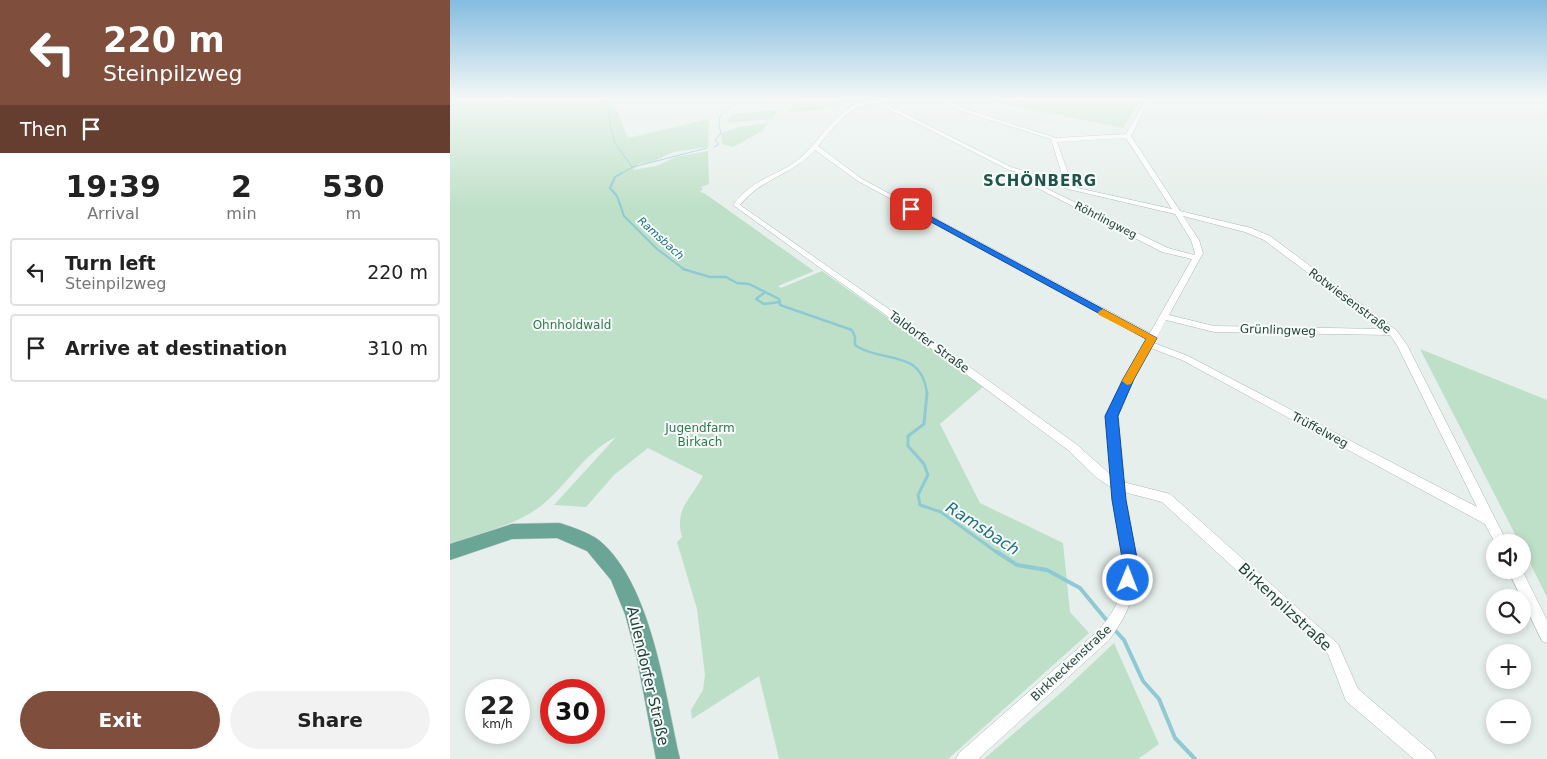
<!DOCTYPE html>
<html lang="en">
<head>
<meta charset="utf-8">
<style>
	:root { --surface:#fff; --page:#f2f2f2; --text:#222; --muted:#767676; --line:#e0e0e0; --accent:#804e3d }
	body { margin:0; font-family:"DejaVu Sans",sans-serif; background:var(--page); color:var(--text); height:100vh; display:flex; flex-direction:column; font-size:19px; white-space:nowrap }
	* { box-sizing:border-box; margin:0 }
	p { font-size:16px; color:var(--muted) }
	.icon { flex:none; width:28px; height:28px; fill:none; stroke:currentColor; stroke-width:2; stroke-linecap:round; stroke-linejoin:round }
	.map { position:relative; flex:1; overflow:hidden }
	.details { display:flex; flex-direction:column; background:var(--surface); width:450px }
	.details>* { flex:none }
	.hud { background:#804e3d; color:#fff; overflow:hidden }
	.fabs { position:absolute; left:1036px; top:534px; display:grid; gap:10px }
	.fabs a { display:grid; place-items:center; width:45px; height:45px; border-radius:50%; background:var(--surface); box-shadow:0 2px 8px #0003; font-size:25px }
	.speed { position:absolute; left:15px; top:679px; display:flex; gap:10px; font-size:25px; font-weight:700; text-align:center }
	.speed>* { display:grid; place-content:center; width:65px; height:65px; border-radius:50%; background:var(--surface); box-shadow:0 2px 8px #0003; line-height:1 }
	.speed small { font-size:12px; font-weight:400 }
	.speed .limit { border:8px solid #d22; background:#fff; color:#111 }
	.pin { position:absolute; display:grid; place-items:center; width:42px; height:42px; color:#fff; margin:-21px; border-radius:10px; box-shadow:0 2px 8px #0006 }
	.me { position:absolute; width:55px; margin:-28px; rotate:1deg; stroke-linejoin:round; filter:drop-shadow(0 0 4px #0008) }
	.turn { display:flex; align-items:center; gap:18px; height:105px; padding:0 20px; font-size:22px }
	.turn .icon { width:65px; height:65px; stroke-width:2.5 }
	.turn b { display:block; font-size:35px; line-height:42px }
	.then { display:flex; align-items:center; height:48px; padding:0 20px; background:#0003; gap:10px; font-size:19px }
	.eta { display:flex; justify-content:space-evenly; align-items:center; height:85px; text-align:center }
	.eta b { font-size:30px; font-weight:800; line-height:35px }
	.button { display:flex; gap:10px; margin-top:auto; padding:10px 20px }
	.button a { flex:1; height:58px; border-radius:30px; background:var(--accent); color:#fff; font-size:20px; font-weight:800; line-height:58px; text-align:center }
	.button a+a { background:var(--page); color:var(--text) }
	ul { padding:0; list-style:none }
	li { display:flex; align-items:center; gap:15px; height:68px; margin:0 10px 8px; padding:0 10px; border:2px solid var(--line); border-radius:5px }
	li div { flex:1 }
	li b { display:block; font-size:19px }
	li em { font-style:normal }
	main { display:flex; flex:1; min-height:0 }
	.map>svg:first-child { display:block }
	.green { fill:#bfe0c8 }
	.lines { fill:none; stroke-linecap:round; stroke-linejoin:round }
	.stream-far4 { stroke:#8ec9d4; stroke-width:1 }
	.stream-far3 { stroke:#8ec9d4; stroke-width:2 }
	.stream-far2 { stroke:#8ec9d4; stroke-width:2.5 }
	.stream-far1 { stroke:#8ec9d4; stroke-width:3 }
	.stream { stroke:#8ec9d4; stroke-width:4 }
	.minor-casing { stroke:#a8b8b2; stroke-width:1 }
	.major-casing { stroke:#c2cac8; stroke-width:1 }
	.minor { fill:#fff; fill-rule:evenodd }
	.major { fill:#6aa596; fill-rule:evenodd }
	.route { fill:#1a73e8; stroke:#114b97 }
	.slow { fill:#f59e0b }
	.labels { text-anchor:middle; stroke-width:4; stroke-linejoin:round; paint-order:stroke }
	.far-street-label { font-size:11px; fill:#24423a; stroke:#f7fbf9 }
	.far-water-label { font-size:11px; font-style:italic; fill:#1c6f80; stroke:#f7fbf9 }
	.street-label { font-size:12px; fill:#24423a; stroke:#f7fbf9 }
	.park-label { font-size:12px; fill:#2d7a4b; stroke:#f7fbf9 }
	.far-district-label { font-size:15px; font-weight:bold; letter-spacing:1px; fill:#1f5548; stroke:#f7fbf9 }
	.near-street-label { font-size:15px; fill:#24423a; stroke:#f7fbf9 }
	.near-water-label { font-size:16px; font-style:italic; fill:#1c6f80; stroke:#f7fbf9 }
</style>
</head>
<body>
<main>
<section class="details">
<div class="hud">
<div class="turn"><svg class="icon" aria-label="left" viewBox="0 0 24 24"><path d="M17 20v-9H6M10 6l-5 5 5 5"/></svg><div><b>220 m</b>Steinpilzweg</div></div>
<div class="then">Then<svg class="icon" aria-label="arrive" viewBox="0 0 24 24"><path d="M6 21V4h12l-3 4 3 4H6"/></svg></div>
</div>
<div class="eta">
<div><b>19:39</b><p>Arrival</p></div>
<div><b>2</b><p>min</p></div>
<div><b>530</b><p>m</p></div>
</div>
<ul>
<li><svg class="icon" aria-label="left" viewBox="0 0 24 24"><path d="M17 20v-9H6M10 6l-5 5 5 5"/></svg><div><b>Turn left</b><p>Steinpilzweg</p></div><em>220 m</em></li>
<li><svg class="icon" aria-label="arrive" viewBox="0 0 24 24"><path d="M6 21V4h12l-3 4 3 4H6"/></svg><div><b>Arrive at destination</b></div><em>310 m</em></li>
</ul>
<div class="button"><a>Exit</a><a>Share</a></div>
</section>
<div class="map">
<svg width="1097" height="759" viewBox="0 0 1097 759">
	<rect width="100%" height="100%" fill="#e6efeb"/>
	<g class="green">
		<path d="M0 99H168L163 100 178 138 259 119 258 147 223 152 202 162 188 164 183 170 206 166 226 157 258 151 259 184 251 187 253 189 250 192 254 193 364 271 328 286 331 288 372 271 534 386 490 424 530 503 613 543 620 612 639 633 498 759H329L309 676 242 719 241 710 253 690 255 675 247 609 227 542 232 537C224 509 241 499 253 476L198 448 164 475 136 507 104 505 166 437C135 452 118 484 92 505 65 527 31 531 0 545Z"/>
		<path d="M348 99H435L396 102 371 110 337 112Z"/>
		<path d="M531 99H692L673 128Z"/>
		<path d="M328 110 322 119 278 123 281 114Z"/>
		<path d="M318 123 312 131 283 147 272 144 271 133 289 127Z"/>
		<path d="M970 349 1097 400V597L1073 549 1072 542H1069Z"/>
		<path d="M664 643 709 744 688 759H534L613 691Z"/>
	</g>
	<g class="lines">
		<g class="stream-far4">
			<path d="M157 99 160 126 165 143 182 167"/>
			<path d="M264 147 269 144 265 140 271 133C263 107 282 113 286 99"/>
			<path d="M170 174 183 167 257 148"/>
		</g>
		<path class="stream-far3" d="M172 173 165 177 160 188 167 196 174 216 207 249 235 270"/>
		<g class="stream-far2">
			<path d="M233 269 260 277H276L287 283 299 284 329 299 330 305 402 330 405 337V345L408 347C435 363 472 349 477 394"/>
			<path d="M314 293 306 299 314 304 330 302"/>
		</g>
		<path class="stream-far1" d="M477 393 474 424 458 436V446L474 464 478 475 468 495 470 505 491 512 549 554"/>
		<g class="stream">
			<path d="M547 552 567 565 597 570 630 588 658 622"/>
			<path d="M663 628 674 640 693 681 709 699 725 738 745 759"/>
		</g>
		<defs>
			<g id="minor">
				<path d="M496 99H500L509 107 606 138 676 134 696 99H700L681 136 730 211 801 228 820 236 946 330 957 345 1057 542 1045 543 1035 524 732 360 701 348 684 379 667 416 673 482 720 494 888 644 908 689 983 753 986 759H964L896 701 878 654 712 502 674 492C680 556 703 581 659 640L528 759H506L509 753 649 630C656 621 664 611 668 600 681 565 665 524 662 488L647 478 618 450 447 323 283 205C304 177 325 178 349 159 367 144 379 121 400 107 409 102 419 100 430 101L561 167 615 184 601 139 505 109 496 101ZM427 103 557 169 618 189 725 214 741 240 745 253 744 255 718 248 573 177 568 178 712 252 742 259 700 333 412 179 368 146C386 125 398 105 427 103ZM676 138 722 209 623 187 607 142ZM365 150 408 181 697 339 674 379 657 416 661 475 626 444 453 319 290 205C310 179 344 174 365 150ZM733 216 795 232 814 240 933 329 764 326 719 315 753 253 749 240ZM716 320 764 332 940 335 947 345 1027 507 738 356 704 343Z"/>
				<path d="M1058 570H1072L1097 620V643L1092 641Z"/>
			</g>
			<path id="major" d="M109 523C120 526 142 534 150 541 202 585 215 695 230 759H206L187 659 175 614 161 580 137 551 107 538 62 539 0 560V544L62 524Z"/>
		</defs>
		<use href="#minor" class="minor-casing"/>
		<use href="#major" class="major-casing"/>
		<use href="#minor" class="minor"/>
		<use href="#major" class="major"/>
	</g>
	<linearGradient id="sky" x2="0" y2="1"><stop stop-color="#84bce0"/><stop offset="0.48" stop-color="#f4f8f6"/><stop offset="1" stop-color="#f4f8f6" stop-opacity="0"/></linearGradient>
	<rect width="1097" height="205" fill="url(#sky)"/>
	<path class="route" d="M461 206 707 338 684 379 668 416 676 500 687 558 686 580 684 585 678 587 673 585 671 580 672 558 662 500 655 416 673 379 696 339 459 210V207Z"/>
	<path class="slow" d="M653 309 707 338 681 384 677 385 672 381 696 339 649 315 648 312Z"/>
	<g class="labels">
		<g class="far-street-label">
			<text transform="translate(656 220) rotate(27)" y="4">Röhrlingweg</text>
		</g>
		<g class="far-water-label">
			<text transform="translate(211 238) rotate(42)" y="4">Ramsbach</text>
		</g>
		<g class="street-label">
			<text transform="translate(900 301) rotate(37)" y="4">Rotwiesenstraße</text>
			<text transform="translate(828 330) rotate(2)" y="4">Grünlingweg</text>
			<text transform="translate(479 342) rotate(36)" y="4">Taldorfer Straße</text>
			<text transform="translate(870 430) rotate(28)" y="4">Trüffelweg</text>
			<text transform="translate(621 663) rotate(-43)" y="4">Birkheckenstraße</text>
		</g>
		<g class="park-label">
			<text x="122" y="329">Ohnholdwald</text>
			<text x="250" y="432">Jugendfarm<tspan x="250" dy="14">Birkach</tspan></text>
		</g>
		<g class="far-district-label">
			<text x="590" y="186">SCHÖNBERG</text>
		</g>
		<g class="near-street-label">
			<text transform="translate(835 607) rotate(43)" y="5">Birkenpilzstraße</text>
			<text transform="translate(198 676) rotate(77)" y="5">Aulendorfer Straße</text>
		</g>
		<g class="near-water-label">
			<text transform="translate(533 528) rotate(33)" y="6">Ramsbach</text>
		</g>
	</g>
</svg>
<div class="fabs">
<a><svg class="icon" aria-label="sound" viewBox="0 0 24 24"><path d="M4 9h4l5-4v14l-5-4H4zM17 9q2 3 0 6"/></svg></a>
<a><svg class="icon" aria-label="search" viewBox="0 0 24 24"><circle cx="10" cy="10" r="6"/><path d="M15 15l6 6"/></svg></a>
<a>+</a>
<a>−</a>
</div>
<div class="speed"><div>22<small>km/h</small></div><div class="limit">30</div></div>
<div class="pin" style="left:461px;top:209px;background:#d93025"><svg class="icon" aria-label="arrive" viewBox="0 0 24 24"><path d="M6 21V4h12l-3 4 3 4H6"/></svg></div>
<svg class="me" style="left:678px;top:580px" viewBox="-20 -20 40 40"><circle r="17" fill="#1a73e8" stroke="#fff" stroke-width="3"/><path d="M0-11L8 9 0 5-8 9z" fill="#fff"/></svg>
</div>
</main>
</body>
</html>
